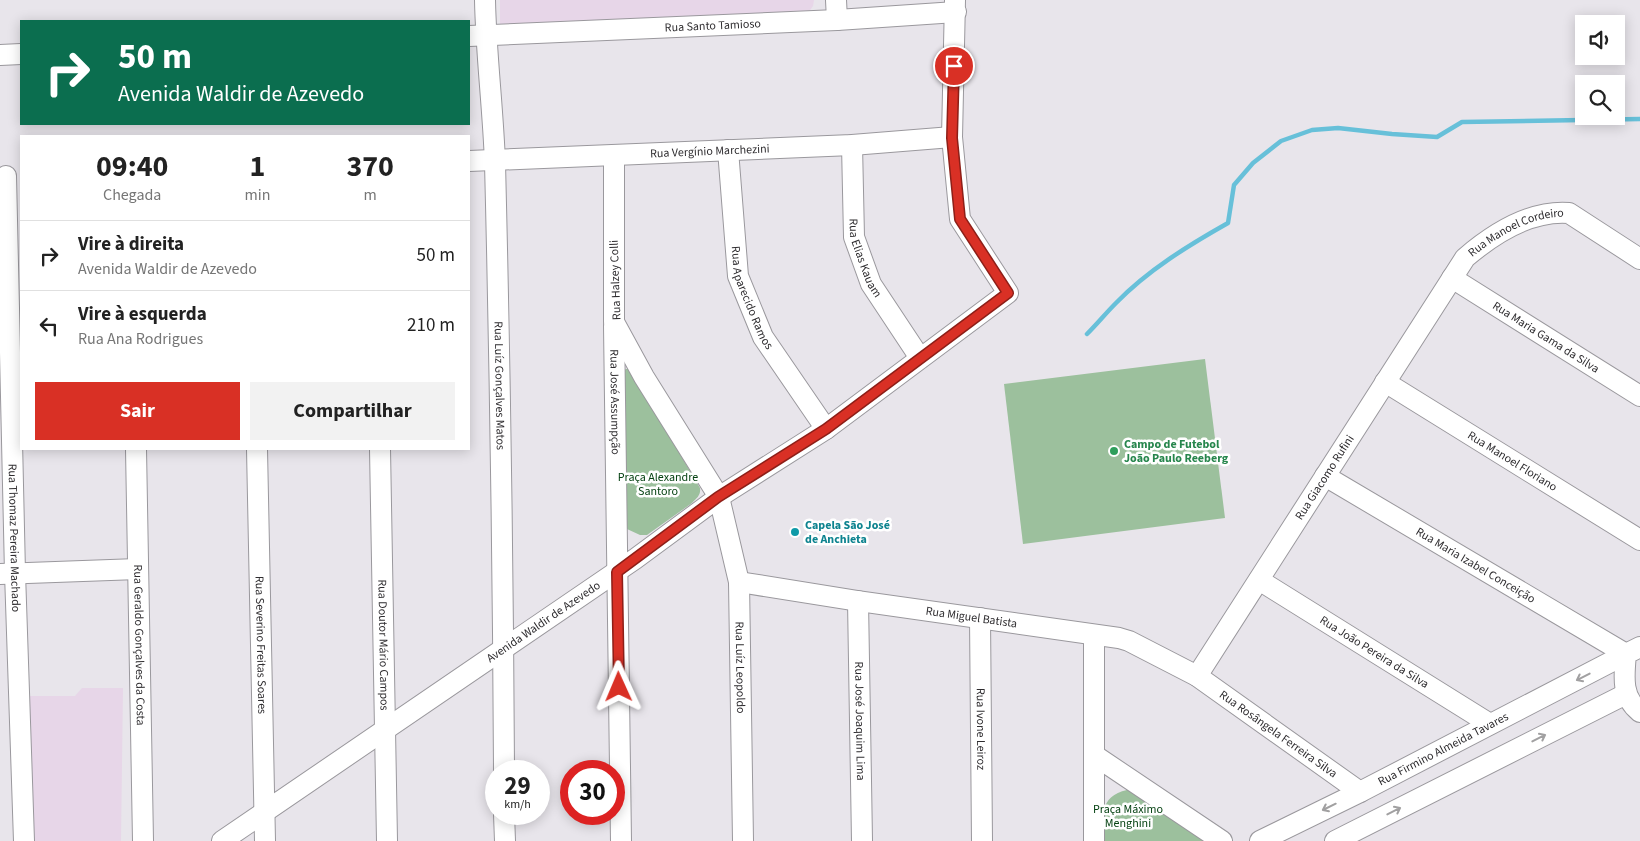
<!DOCTYPE html>
<html lang="pt">
<head>
<meta charset="utf-8">
<style>
	:root { --surface:#fff; --page:#f2f2f2; --text:#222; --muted:#767676; --line:#e0e0e0; --accent:#d93025 }
	body { margin:0; font-family:"Source Sans 3",sans-serif; background:var(--page); color:var(--text); height:100vh; display:flex; flex-direction:column; font-size:19px; white-space:nowrap }
	* { box-sizing:border-box; margin:0 }
	p { font-size:16px; color:var(--muted) }
	.icon { flex:none; width:28px; height:28px; fill:none; stroke:currentColor; stroke-width:2; stroke-linecap:round; stroke-linejoin:round }
	.map { position:relative; flex:1; overflow:hidden }
	.panel { position:absolute; left:20px; top:135px; width:450px; height:315px; display:flex; flex-direction:column; background:var(--surface); border-radius:0px; box-shadow:0 2px 12px #0003 }
	.panel>* { flex:none }
	.guide { position:absolute; left:20px; top:20px; width:450px; height:105px; border-radius:0px; box-shadow:0 2px 12px #0003; background:#0b6e4f; color:#fff; overflow:hidden }
	.buttons { position:absolute; left:1575px; top:15px; display:grid; gap:10px }
	.buttons a { display:grid; place-items:center; width:50px; height:50px; border-radius:0px; background:var(--surface); box-shadow:0 2px 12px #0003; font-size:25px }
	.speed { position:absolute; left:485px; top:760px; display:flex; gap:10px; font-size:25px; font-weight:700; text-align:center }
	.speed>* { display:grid; place-content:center; width:65px; height:65px; border-radius:50%; background:var(--surface); box-shadow:0 2px 12px #0003; line-height:1 }
	.speed small { font-size:12px; font-weight:400 }
	.speed .limit { border:8px solid #d22; background:#fff; color:#111 }
	.pin { position:absolute; display:grid; place-items:center; width:42px; height:42px; color:#fff; margin:-21px; border:2px solid #fff; border-radius:50%; box-shadow:0 1px 5px #0007 }
	.me { position:absolute; width:55px; margin:-28px; rotate:359deg; stroke-linejoin:round; filter:drop-shadow(0 0 4px #0008) }
	.turn { display:flex; align-items:center; gap:18px; height:105px; padding:0 15px; font-size:22px }
	.turn .icon { width:65px; height:65px; stroke-width:2.5 }
	.turn b { display:block; font-size:35px; line-height:42px }
	.eta { display:flex; justify-content:space-evenly; align-items:center; height:85px; text-align:center }
	.eta b { font-size:30px; font-weight:700; line-height:35px }
	.action { display:flex; gap:10px; margin-top:auto; padding:10px 15px }
	.action a { flex:1; height:58px; border-radius:0px; background:var(--accent); color:#fff; font-size:20px; font-weight:700; line-height:58px; text-align:center }
	.action a+a { background:var(--page); color:var(--text) }
	ul { padding:0; list-style:none }
	li { display:flex; align-items:center; gap:15px; height:70px; padding:0 15px; border-top:1px solid var(--line) }
	li div { flex:1 }
	li b { display:block; font-size:19px }
	li em { font-style:normal }
	.map>svg:first-child { display:block }
	.education { fill:#e7d6e8 }
	.park { fill:#9cc09d }
	.lines { fill:none; stroke-linecap:round; stroke-linejoin:round }
	.stream { stroke:#67c0d9; stroke-width:4.5 }
	.minor-casing { stroke:#9a989d; stroke-width:22 }
	.minor { stroke:#fff; stroke-width:20 }
	.oneway { stroke:#a1a0a1 }
	.route-casing { stroke:#8d1f18; stroke-width:12 }
	.route { stroke:#d93025; stroke-width:9 }
	.leisure-dot { fill:#2e9e5b; stroke:#fff; stroke-width:2 }
	.culture-dot { fill:#0f9aa8; stroke:#fff; stroke-width:2 }
	.labels { text-anchor:middle; stroke-width:5; stroke-linejoin:round; paint-order:stroke }
	.street-label { font-size:12px; fill:#2e2c2f; stroke:#fff }
	.leisure-label { font-size:12px; font-weight:bold; fill:#27864d; stroke:#fff; text-anchor:start }
	.park-label { font-size:12px; fill:#054212; stroke:#fff }
	.culture-label { font-size:12px; font-weight:bold; fill:#0d838f; stroke:#fff; text-anchor:start }
</style>
</head>
<body>
<div class="map">
<svg width="1640" height="841" viewBox="0 0 1640 841">
	<rect width="100%" height="100%" fill="#e8e5eb"/>
	<g class="education">
		<path d="M500 0H814L813 6 806 16 500 27Z"/>
		<path d="M82 688H123L121 841H29V696H75Z"/>
	</g>
	<g class="park">
		<path d="M1205 359 1225 518 1023 544 1004 384Z"/>
		<path d="M626 369H630L700 488C701 495 697 498 692 503L647 535H640L627 529 622 372Z"/>
		<path d="M1127 790H1135L1210 841H1102C1102 818 1099 796 1127 790Z"/>
	</g>
	<g class="lines">
		<path class="stream" d="M1087 334C1097 324 1106 313 1116 303 1148 270 1189 245 1228 223L1234 185 1253 163 1281 141 1312 130 1338 128 1392 134 1437 137 1462 122 1640 119"/>
		<defs>
			<g id="minor">
				<path id="s1" d="M485 0C486 54 493 108 495 163 500 365 503 568 504 771"/>
				<path d="M836 0 837 20"/>
				<path id="s2" d="M469 36 837 20 956 12"/>
				<path d="M0 55 21 54"/>
				<path id="s3" d="M852 145 854 237 871 284 920 358"/>
				<path id="s4" d="M728 150 738 276 763 337 826 429"/>
				<path id="s5" d="M614 155V322L644 377 719 497 739 582 743 841"/>
				<path id="s6" d="M469 161 852 145 952 137"/>
				<path id="s7" d="M6 176 15 573 24 841"/>
				<path id="s8" d="M1452 278 1640 396"/>
				<path id="s9" d="M614 326 621 841"/>
				<path id="s10" d="M1385 382 1640 540"/>
				<path id="s11" d="M136 449 143 841"/>
				<path id="s12" d="M257 449 265 841"/>
				<path id="s13" d="M380 449 387 841"/>
				<path id="s14" d="M1325 476 1626 654"/>
				<path d="M0 574 138 569"/>
				<path id="s15" d="M1259 580 1490 724"/>
				<path id="s16" d="M739 582 858 601 1119 638 1129 641 1197 676 1360 792"/>
				<path id="s17" d="M858 601 862 841"/>
				<path id="s18" d="M980 618 982 841"/>
				<path d="M1094 635V841"/>
				<path d="M1640 647 1626 654C1624 676 1621 697 1640 712"/>
				<path id="s19" d="M1197 676 1465 258C1493 234 1531 210 1569 213L1640 259"/>
				<path d="M1094 755 1222 841"/>
				<path d="M504 814 505 841"/>
				<path id="s20" d="M222 841 635 559 719 497 826 429 1008 293 960 219 952 137 955 0"/>
				<path id="s21" d="M1260 841 1360 792 1626 654"/>
				<path d="M1335 841 1626 694"/>
			</g>
		</defs>
		<use href="#minor" class="minor-casing"/>
		<use href="#minor" class="minor"/>
	</g>
	<defs><path id="oneway-shaft" d="M-6 0H5M1.5-3L5.5 0L1.5 3" fill="none" stroke-width="1.6" stroke-linecap="round" stroke-linejoin="round" transform="scale(1.25)"/></defs>
	<g class="oneway">
		<use href="#oneway-shaft" transform="translate(1583 677) rotate(153)"/>
		<use href="#oneway-shaft" transform="translate(1539 738) rotate(-27)"/>
		<use href="#oneway-shaft" transform="translate(1329 807) rotate(154)"/>
		<use href="#oneway-shaft" transform="translate(1394 811) rotate(-27)"/>
	</g>
	<g class="lines">
		<defs>
			<path id="route" d="M619 687 617 572 718 497 826 429 1008 293 960 219 952 138 954 66"/>
		</defs>
		<use href="#route" class="route-casing"/>
		<use href="#route" class="route"/>
	</g>
	<circle class="leisure-dot" cx="1114" cy="451" r="5"/>
	<circle class="culture-dot" cx="795" cy="532" r="5"/>
	<g class="labels">
		<g class="street-label">
			<text dy="4" stroke="none"><textPath href="#s2" startOffset="244">Rua Santo Tamioso</textPath></text>
			<text dy="4" stroke="none"><textPath href="#s6" startOffset="241">Rua Vergínio Marchezini</textPath></text>
			<text dy="4" stroke="none"><textPath href="#s19" startOffset="555">Rua Manoel Cordeiro</textPath></text>
			<text dy="4" stroke="none"><textPath href="#s3" startOffset="115">Rua Elias Kauam</textPath></text>
			<text transform="translate(615 280) rotate(-92)" y="4">Rua Halzey Colli</text>
			<text dy="4" stroke="none"><textPath href="#s4" startOffset="151">Rua Aparecido Ramos</textPath></text>
			<text dy="4" stroke="none"><textPath href="#s8" startOffset="111">Rua Maria Gama da Silva</textPath></text>
			<text dy="4" stroke="none"><textPath href="#s1" startOffset="386">Rua Luíz Gonçalves Matos</textPath></text>
			<text dy="4" stroke="none"><textPath href="#s9" startOffset="76">Rua José Assumpção</textPath></text>
			<text dy="4" stroke="none"><textPath href="#s10" startOffset="150">Rua Manoel Floriano</textPath></text>
			<text dy="4" stroke="none"><textPath href="#s19" startOffset="236">Rua Giacomo Rufini</textPath></text>
			<text dy="4" stroke="none"><textPath href="#s7" startOffset="362">Rua Thomaz Pereira Machado</textPath></text>
			<text dy="4" stroke="none"><textPath href="#s14" startOffset="175">Rua Maria Izabel Conceição</textPath></text>
			<text dy="4" stroke="none"><textPath href="#s16" startOffset="235">Rua Miguel Batista</textPath></text>
			<text dy="4" stroke="none"><textPath href="#s20" startOffset="389">Avenida Waldir de Azevedo</textPath></text>
			<text dy="4" stroke="none"><textPath href="#s11" startOffset="196">Rua Geraldo Gonçalves da Costa</textPath></text>
			<text dy="4" stroke="none"><textPath href="#s12" startOffset="196">Rua Severino Freitas Soares</textPath></text>
			<text dy="4" stroke="none"><textPath href="#s13" startOffset="196">Rua Doutor Mário Campos</textPath></text>
			<text dy="4" stroke="none"><textPath href="#s15" startOffset="136">Rua João Pereira da Silva</textPath></text>
			<text dy="4" stroke="none"><textPath href="#s5" startOffset="544">Rua Luíz Leopoldo</textPath></text>
			<text dy="4" stroke="none"><textPath href="#s17" startOffset="120">Rua José Joaquim Lima</textPath></text>
			<text dy="4" stroke="none"><textPath href="#s18" startOffset="111">Rua Ivone Leiroz</textPath></text>
			<text dy="4" stroke="none"><textPath href="#s16" startOffset="571">Rua Rosângela Ferreira Silva</textPath></text>
			<text dy="4" stroke="none"><textPath href="#s21" startOffset="205">Rua Firmino Almeida Tavares</textPath></text>
		</g>
		<g class="leisure-label">
			<text x="1124" y="448">Campo de Futebol<tspan x="1124" dy="14">João Paulo Reeberg</tspan></text>
		</g>
		<g class="park-label">
			<text x="658" y="481">Praça Alexandre<tspan x="658" dy="14">Santoro</tspan></text>
			<text x="1128" y="813">Praça Máximo<tspan x="1128" dy="14">Menghini</tspan></text>
		</g>
		<g class="culture-label">
			<text x="805" y="529">Capela São José<tspan x="805" dy="14">de Anchieta</tspan></text>
		</g>
	</g>
</svg>
<div class="buttons">
<a><svg class="icon" aria-label="sound" viewBox="0 0 24 24"><path d="M4 9h4l5-4v14l-5-4H4zM17 9q2 3 0 6"/></svg></a>
<a><svg class="icon" aria-label="search" viewBox="0 0 24 24"><circle cx="10" cy="10" r="6"/><path d="M15 15l6 6"/></svg></a>
</div>
<div class="speed"><div>29<small>km/h</small></div><div class="limit">30</div></div>
<div class="pin" style="left:954px;top:66px;background:#d93025"><svg class="icon" aria-label="arrive" viewBox="0 0 24 24"><path d="M6 21V4h12l-3 4 3 4H6"/></svg></div>
<svg class="me" style="left:619px;top:687px" viewBox="-20 -20 40 40"><path d="M0-17L14 15 0 8-14 15z" fill="#d93025" stroke="#fff" stroke-width="4"/></svg>
<div class="guide">
<div class="turn"><svg class="icon" aria-label="right" viewBox="0 0 24 24"><path d="M7 20v-9h11M14 6l5 5-5 5"/></svg><div><b>50 m</b>Avenida Waldir de Azevedo</div></div>
</div>
<section class="panel">
<div class="eta">
<div><b>09:40</b><p>Chegada</p></div>
<div><b>1</b><p>min</p></div>
<div><b>370</b><p>m</p></div>
</div>
<ul>
<li><svg class="icon" aria-label="right" viewBox="0 0 24 24"><path d="M7 20v-9h11M14 6l5 5-5 5"/></svg><div><b>Vire à direita</b><p>Avenida Waldir de Azevedo</p></div><em>50 m</em></li>
<li><svg class="icon" aria-label="left" viewBox="0 0 24 24"><path d="M17 20v-9H6M10 6l-5 5 5 5"/></svg><div><b>Vire à esquerda</b><p>Rua Ana Rodrigues</p></div><em>210 m</em></li>
</ul>
<div class="action"><a>Sair</a><a>Compartilhar</a></div>
</section>
</div>
</body>
</html>
